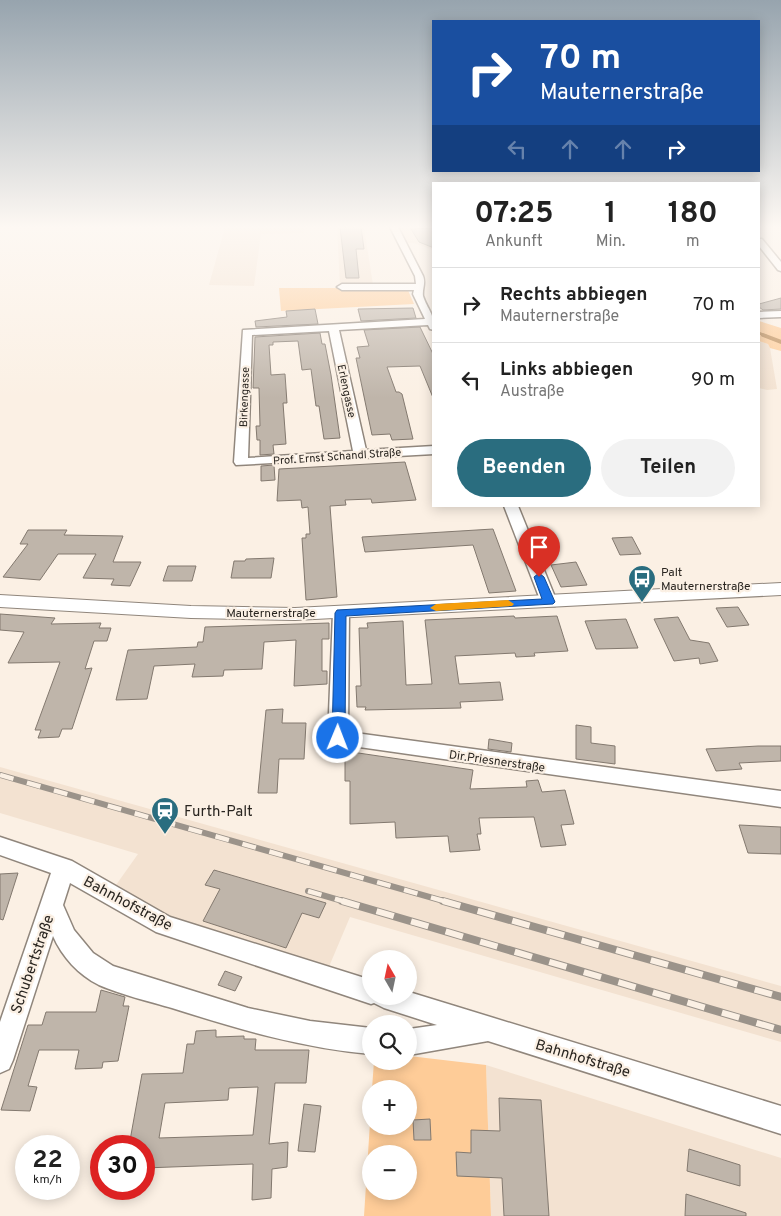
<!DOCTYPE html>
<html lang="de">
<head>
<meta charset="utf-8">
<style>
	:root { --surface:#fff; --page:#f2f2f2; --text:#222; --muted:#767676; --line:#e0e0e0; --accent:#2a6d7f }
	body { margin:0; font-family:Overpass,sans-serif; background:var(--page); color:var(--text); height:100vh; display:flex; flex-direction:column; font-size:19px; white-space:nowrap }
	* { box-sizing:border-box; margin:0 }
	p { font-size:16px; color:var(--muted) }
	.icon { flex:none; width:28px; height:28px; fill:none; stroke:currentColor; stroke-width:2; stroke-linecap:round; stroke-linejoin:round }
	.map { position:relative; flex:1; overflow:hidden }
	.sheet { position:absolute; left:432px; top:182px; width:328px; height:325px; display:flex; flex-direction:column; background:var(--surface); border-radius:0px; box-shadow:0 2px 12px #0003 }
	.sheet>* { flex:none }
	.guide { position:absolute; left:432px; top:20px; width:328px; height:152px; border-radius:0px; box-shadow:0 2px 12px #0003; background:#1a4fa0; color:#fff; overflow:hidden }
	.needle { width:32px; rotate:351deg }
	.fabs { position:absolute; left:362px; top:950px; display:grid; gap:10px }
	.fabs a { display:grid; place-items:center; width:55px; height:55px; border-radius:50%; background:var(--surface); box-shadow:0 2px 12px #0003; font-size:25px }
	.speed { position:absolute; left:15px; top:1135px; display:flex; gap:10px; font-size:25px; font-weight:700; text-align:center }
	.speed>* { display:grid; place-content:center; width:65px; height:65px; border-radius:50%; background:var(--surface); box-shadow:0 2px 12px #0003; line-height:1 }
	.speed small { font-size:12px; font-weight:400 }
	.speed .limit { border:8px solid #d22; background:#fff; color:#111 }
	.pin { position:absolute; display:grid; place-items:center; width:42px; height:42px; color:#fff; margin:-51px -21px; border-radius:50% 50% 50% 0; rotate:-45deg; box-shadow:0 0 5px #0007 }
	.pin .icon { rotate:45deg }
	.me { position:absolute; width:55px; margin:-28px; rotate:1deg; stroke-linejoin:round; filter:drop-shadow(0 0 4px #0008) }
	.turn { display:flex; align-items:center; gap:18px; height:105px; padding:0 25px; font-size:22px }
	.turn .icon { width:65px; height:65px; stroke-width:2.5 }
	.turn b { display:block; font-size:35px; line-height:42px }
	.lanes { display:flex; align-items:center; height:48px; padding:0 25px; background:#0003; justify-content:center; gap:25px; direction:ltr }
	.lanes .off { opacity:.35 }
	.eta { display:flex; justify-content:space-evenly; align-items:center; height:85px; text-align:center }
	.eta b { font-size:30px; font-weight:700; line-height:35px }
	.cta { display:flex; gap:10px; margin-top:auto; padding:10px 25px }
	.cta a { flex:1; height:58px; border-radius:30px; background:var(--accent); color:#fff; font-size:20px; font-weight:700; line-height:58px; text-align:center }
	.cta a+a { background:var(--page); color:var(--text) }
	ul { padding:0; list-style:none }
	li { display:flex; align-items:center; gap:15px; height:75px; padding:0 25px; border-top:1px solid var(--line) }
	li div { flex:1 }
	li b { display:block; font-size:19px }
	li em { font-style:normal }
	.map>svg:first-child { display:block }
	.built { fill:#f3e2d1 }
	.green { fill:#fecc98; fill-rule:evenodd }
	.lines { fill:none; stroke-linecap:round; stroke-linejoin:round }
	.stream-far1 { stroke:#bd8c57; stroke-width:2.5 }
	.stream { stroke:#bd8c57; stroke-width:4 }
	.building { fill:#bfb5aa; stroke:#83796f; fill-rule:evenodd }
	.minor-casing { stroke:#90867c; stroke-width:3 }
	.tertiary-casing { stroke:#90867c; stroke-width:2 }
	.minor { fill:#fff; fill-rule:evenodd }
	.tertiary { fill:#fff; fill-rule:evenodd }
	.rail-far1-casing { stroke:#9b938a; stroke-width:6 }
	.rail-casing { stroke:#9b938a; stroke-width:8 }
	.rail-far1 { stroke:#fbf0e4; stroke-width:4.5; stroke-dasharray:14; stroke-linecap:butt }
	.rail { stroke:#fbf0e4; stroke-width:6; stroke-dasharray:18; stroke-linecap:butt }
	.route { fill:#1a73e8; stroke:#114b97 }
	.slow { fill:#f59e0b }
	.labels { text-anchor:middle; stroke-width:4.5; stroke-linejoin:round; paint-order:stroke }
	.far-street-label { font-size:11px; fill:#292520; stroke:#fbf0e4 }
	.poi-label { font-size:12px; fill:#292520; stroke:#fbf0e4; text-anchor:start }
	.street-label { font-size:12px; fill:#292520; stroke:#fbf0e4 }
	.near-poi-label { font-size:15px; fill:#292520; stroke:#fbf0e4; text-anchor:start }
	.near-street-label { font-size:15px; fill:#292520; stroke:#fbf0e4 }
</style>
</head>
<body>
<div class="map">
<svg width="781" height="1216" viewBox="0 0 781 1216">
	<rect width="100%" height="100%" fill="#fbf0e4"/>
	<g class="built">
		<path d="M225 227H304V233L261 234 254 286 209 285Z"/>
		<path d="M337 227H364L373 285 340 286Z"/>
		<path d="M398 227H434V250L413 243H407Z"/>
		<path d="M759 341 768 344 770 348 777 389 767 390 759 388Z"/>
		<path d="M0 767 781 986V1042L350 917 328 969 174 919 116 885 138 854 0 813Z"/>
		<path d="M486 1065 781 1158V1216H491Z"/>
	</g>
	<g class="green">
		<path d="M279 288H407L414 304 281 311Z"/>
		<path d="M759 321 781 328V351L770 348 768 344 759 341Z"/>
		<path d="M409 1056 486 1065 491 1216H364L371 1107V1126H409V1089H372L374 1061H409ZM371 1154H409V1191H371Z"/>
	</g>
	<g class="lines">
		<path class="stream-far1" d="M759 333 766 336"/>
		<path class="stream" d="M763 335 781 342"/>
	</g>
	<g class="building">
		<path d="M340 227H361L364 249H356L359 278H346Z"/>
		<path d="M434 228V248L419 242 411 229Z"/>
		<path d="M781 298V309L763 310 759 307V304Z"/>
		<path d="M413 308 416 318 361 321 358 309Z"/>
		<path d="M315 309 318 324 256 327 255 321 287 317 286 311Z"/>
		<path d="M420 327 434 356V400L420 366 387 367 396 392H399L402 394 413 439 392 440 390 434 372 435 356 358H360L357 347 369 346 364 330Z"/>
		<path d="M320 333 322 344H325L331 375 340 438 324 439 319 406H316L311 369 302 370 298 341 273 342V345H269L271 375 285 374 287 403H283L286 444 273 445 274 454 260 455V440H257L256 426H260L259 388H253L255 337Z"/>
		<path d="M405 462 416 500 372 503 371 499 345 500 346 505 330 506 337 597 306 600 302 538H306V534H310L308 507 302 508 301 500 277 501 279 469Z"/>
		<path d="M274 465 275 480 261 481V466Z"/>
		<path d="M493 529 516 591 489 593 473 545 365 552 362 537Z"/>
		<path d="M28 530H67L64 535 123 536 113 562H141L130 586 111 585 114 579 83 578 96 554H58L40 580 3 577 28 544H20Z"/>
		<path d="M632 537 641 554 620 555 612 538Z"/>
		<path d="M274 558 271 578H231L234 561H245L246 559Z"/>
		<path d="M576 562 587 585 561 587 551 565Z"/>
		<path d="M168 566H196L192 581H163Z"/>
		<path d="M738 607 749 625 727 627 716 608Z"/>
		<path d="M0 614 55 618 51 624 101 623 99 628H111L107 641H94L85 669 92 668 72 729H62L59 737 38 738 41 730H35L60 662 8 663 24 632 0 630Z"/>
		<path d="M514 616 515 618 557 616 568 651 534 653 535 656 516 657 515 653 455 656 459 684 500 682 503 700 460 702 461 708 365 710 366 707H357L356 686H361L359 628H368L367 623 403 621 406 685 432 684 425 620Z"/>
		<path d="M678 617 690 640 709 643 718 661 700 664 699 658 674 661 654 619Z"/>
		<path d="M626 619 638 648 596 649 585 621Z"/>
		<path d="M329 623V639H322V671H327V684L294 686 296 640 264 642 262 669 224 670 223 676 192 677 195 664 154 666 147 699 116 700 128 650 197 647 198 642H203L205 627Z"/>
		<path d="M283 709 282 723H306L304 759H279L277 793H258L266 710Z"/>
		<path d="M576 725 591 727V743L615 746V764L576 759Z"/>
		<path d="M489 739 512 743 511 752 488 749Z"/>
		<path d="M758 746H781V761L739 763 742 769 716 771 706 749Z"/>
		<path d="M345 751 473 770 470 789 527 787 526 781 538 780 542 792 565 790 574 824 561 825 566 845 541 847 534 817 479 818 481 834H477L480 850 450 852 448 836 396 838 395 822 350 824V781H345Z"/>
		<path d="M739 825 781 827V854L748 853Z"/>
		<path d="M214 870 326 903 319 918 302 913 286 948 203 921 220 889 205 885Z"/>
		<path d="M18 873 3 920 0 919V874Z"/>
		<path d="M225 971 242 977 235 991 218 985Z"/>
		<path d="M101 990 125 997 123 1006H129L118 1061 103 1062 102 1068 75 1069 79 1050H39L28 1086 37 1087 30 1111 1 1110 28 1025H42L46 1012H96Z"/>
		<path d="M216 1030V1037L244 1036V1039H256L255 1050H309L306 1083H275L269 1144 288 1142 287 1167 272 1169 271 1198 252 1200 253 1164 144 1168V1146H129L142 1074 183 1073 187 1044H194L196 1031ZM258 1087 253 1135 159 1138 165 1103 228 1100 229 1088Z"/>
		<path d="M499 1098 541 1100 549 1216H504L502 1178 457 1176 456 1152 471 1153V1130L500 1131Z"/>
		<path d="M304 1104 321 1106 315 1152 298 1151Z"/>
		<path d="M430 1119 431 1140H414L413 1120Z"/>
		<path d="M689 1149 740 1165V1186L687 1171Z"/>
		<path d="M686 1194 746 1213V1216H685Z"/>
	</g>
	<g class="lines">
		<defs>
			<g id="minor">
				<path d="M390 227H398L423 276C426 283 422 289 423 296 428 311 434 312 434 330L430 329 428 325 339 330 366 450 434 446V454L236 465 234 462 243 330 425 319 413 294 414 290H342L337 287 342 284H416L415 276ZM329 331 353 451 248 458 252 335Z"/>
				<path d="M759 239H762L781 262V271L778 270 759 246Z"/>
				<path d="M781 311V317L759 318V312Z"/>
				<path d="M504 506H518L557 602 555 606H543L541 602Z"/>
				<path d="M341 608 347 609 349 613 348 732 781 791V807L331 743 328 738 333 613 335 609Z"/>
				<path d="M0 837 72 861 170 917 371 980V996H409V992L781 1106V1134L488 1041 409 1055V1029L437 1025 384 1008 374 1003 371 1004 156 932 70 883 63 905 74 930 93 953 113 966 248 1008 310 1021 371 1028V1054C302 1048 238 1029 172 1008 148 1001 122 995 99 985 79 975 62 957 53 936L13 1060 9 1069 0 1073V1022L51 873 0 855Z"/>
			</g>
			<path id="tertiary" d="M781 583V595L295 620 191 618 0 607V595L191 606 295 608Z"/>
		</defs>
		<use href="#minor" class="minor-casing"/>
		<use href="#tertiary" class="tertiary-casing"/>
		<use href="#minor" class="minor"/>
		<use href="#tertiary" class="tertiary"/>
		<defs>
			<g id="rail-far1">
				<path d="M0 775 447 902"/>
				<path d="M308 891 346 902"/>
			</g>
			<g id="rail">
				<path d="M342 901 781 1030"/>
				<path d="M443 901 781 997"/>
			</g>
		</defs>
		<use href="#rail-far1" class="rail-far1-casing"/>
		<use href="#rail" class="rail-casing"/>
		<use href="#rail-far1" class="rail-far1"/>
		<use href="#rail" class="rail"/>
	</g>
	<linearGradient id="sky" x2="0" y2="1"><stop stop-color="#97a4ae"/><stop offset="0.57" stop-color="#fdf8f3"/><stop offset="1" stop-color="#fdf8f3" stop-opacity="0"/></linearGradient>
	<rect width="781" height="398" fill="url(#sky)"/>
	<path class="route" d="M539 573 544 577 555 602 553 604 346 616 345 738 343 742H334L332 738 335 613 337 610 542 599 534 577Z"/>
	<path class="slow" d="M508 600 514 604 512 606 436 611 430 608 436 604Z"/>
	<defs>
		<symbol id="bus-pin" viewBox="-11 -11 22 30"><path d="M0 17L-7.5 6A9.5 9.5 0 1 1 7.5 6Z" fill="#2a6d7f" stroke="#fbf0e4"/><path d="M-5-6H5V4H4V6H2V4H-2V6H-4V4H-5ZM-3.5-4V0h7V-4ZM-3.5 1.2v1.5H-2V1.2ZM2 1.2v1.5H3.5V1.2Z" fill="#fff"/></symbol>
		<symbol id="station-pin" viewBox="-11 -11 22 30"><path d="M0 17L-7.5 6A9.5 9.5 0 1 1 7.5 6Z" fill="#2a6d7f" stroke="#fbf0e4"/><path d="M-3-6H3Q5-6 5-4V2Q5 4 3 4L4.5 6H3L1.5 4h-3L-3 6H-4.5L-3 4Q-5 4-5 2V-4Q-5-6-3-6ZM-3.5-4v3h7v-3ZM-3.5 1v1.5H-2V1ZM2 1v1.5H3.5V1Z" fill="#fff"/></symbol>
	</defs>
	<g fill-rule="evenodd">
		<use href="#bus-pin" x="626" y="563" width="32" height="43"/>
		<use href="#station-pin" x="149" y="795" width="32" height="43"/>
	</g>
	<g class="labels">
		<g class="far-street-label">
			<text transform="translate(347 391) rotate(78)" y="4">Erlengasse</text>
			<text transform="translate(244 397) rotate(-88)" y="4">Birkengasse</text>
			<text transform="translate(337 456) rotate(-4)" y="4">Prof. Ernst Schandl Straße</text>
		</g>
		<g class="poi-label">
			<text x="661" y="576">Palt<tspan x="661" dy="14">Mauternerstraße</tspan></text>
		</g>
		<g class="street-label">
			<text x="271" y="617">Mauternerstraße</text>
			<text transform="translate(497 761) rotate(8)" y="4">Dir.Priesnerstraße</text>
		</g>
		<g class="near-poi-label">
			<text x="184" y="816">Furth-Palt</text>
		</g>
		<g class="near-street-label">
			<text transform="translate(128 903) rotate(28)" y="5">Bahnhofstraße</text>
			<text transform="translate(32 964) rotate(-71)" y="5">Schubertstraße</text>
			<text transform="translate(583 1058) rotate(17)" y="5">Bahnhofstraße</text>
		</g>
	</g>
</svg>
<div class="fabs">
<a><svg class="needle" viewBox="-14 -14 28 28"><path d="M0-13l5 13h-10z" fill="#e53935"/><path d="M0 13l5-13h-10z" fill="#767676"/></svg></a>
<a><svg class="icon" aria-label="search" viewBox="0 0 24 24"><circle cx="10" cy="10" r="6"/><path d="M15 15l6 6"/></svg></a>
<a>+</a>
<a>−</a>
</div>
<div class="speed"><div>22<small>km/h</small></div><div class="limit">30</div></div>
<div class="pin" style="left:539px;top:577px;background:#d93025"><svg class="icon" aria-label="arrive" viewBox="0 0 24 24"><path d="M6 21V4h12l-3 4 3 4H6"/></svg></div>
<svg class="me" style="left:338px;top:738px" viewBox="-20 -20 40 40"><circle r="17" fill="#1a73e8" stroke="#fff" stroke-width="3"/><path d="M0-11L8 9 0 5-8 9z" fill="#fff"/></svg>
<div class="guide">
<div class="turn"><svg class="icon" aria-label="right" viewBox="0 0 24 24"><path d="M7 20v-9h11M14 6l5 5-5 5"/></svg><div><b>70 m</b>Mauternerstraße</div></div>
<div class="lanes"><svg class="icon off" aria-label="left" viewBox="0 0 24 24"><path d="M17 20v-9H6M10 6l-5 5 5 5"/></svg><svg class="icon off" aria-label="ahead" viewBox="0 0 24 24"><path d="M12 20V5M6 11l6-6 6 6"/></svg><svg class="icon off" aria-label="ahead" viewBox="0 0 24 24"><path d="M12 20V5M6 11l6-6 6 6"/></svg><svg class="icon" aria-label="right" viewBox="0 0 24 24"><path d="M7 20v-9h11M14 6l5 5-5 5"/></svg></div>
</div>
<section class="sheet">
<div class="eta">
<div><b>07:25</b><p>Ankunft</p></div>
<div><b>1</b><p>Min.</p></div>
<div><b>180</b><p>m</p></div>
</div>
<ul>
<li><svg class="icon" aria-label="right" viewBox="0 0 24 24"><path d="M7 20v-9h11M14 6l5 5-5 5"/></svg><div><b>Rechts abbiegen</b><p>Mauternerstraße</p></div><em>70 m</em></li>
<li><svg class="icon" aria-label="left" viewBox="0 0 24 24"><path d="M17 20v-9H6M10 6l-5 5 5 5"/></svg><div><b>Links abbiegen</b><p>Austraße</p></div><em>90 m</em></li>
</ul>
<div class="cta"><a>Beenden</a><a>Teilen</a></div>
</section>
</div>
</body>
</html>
